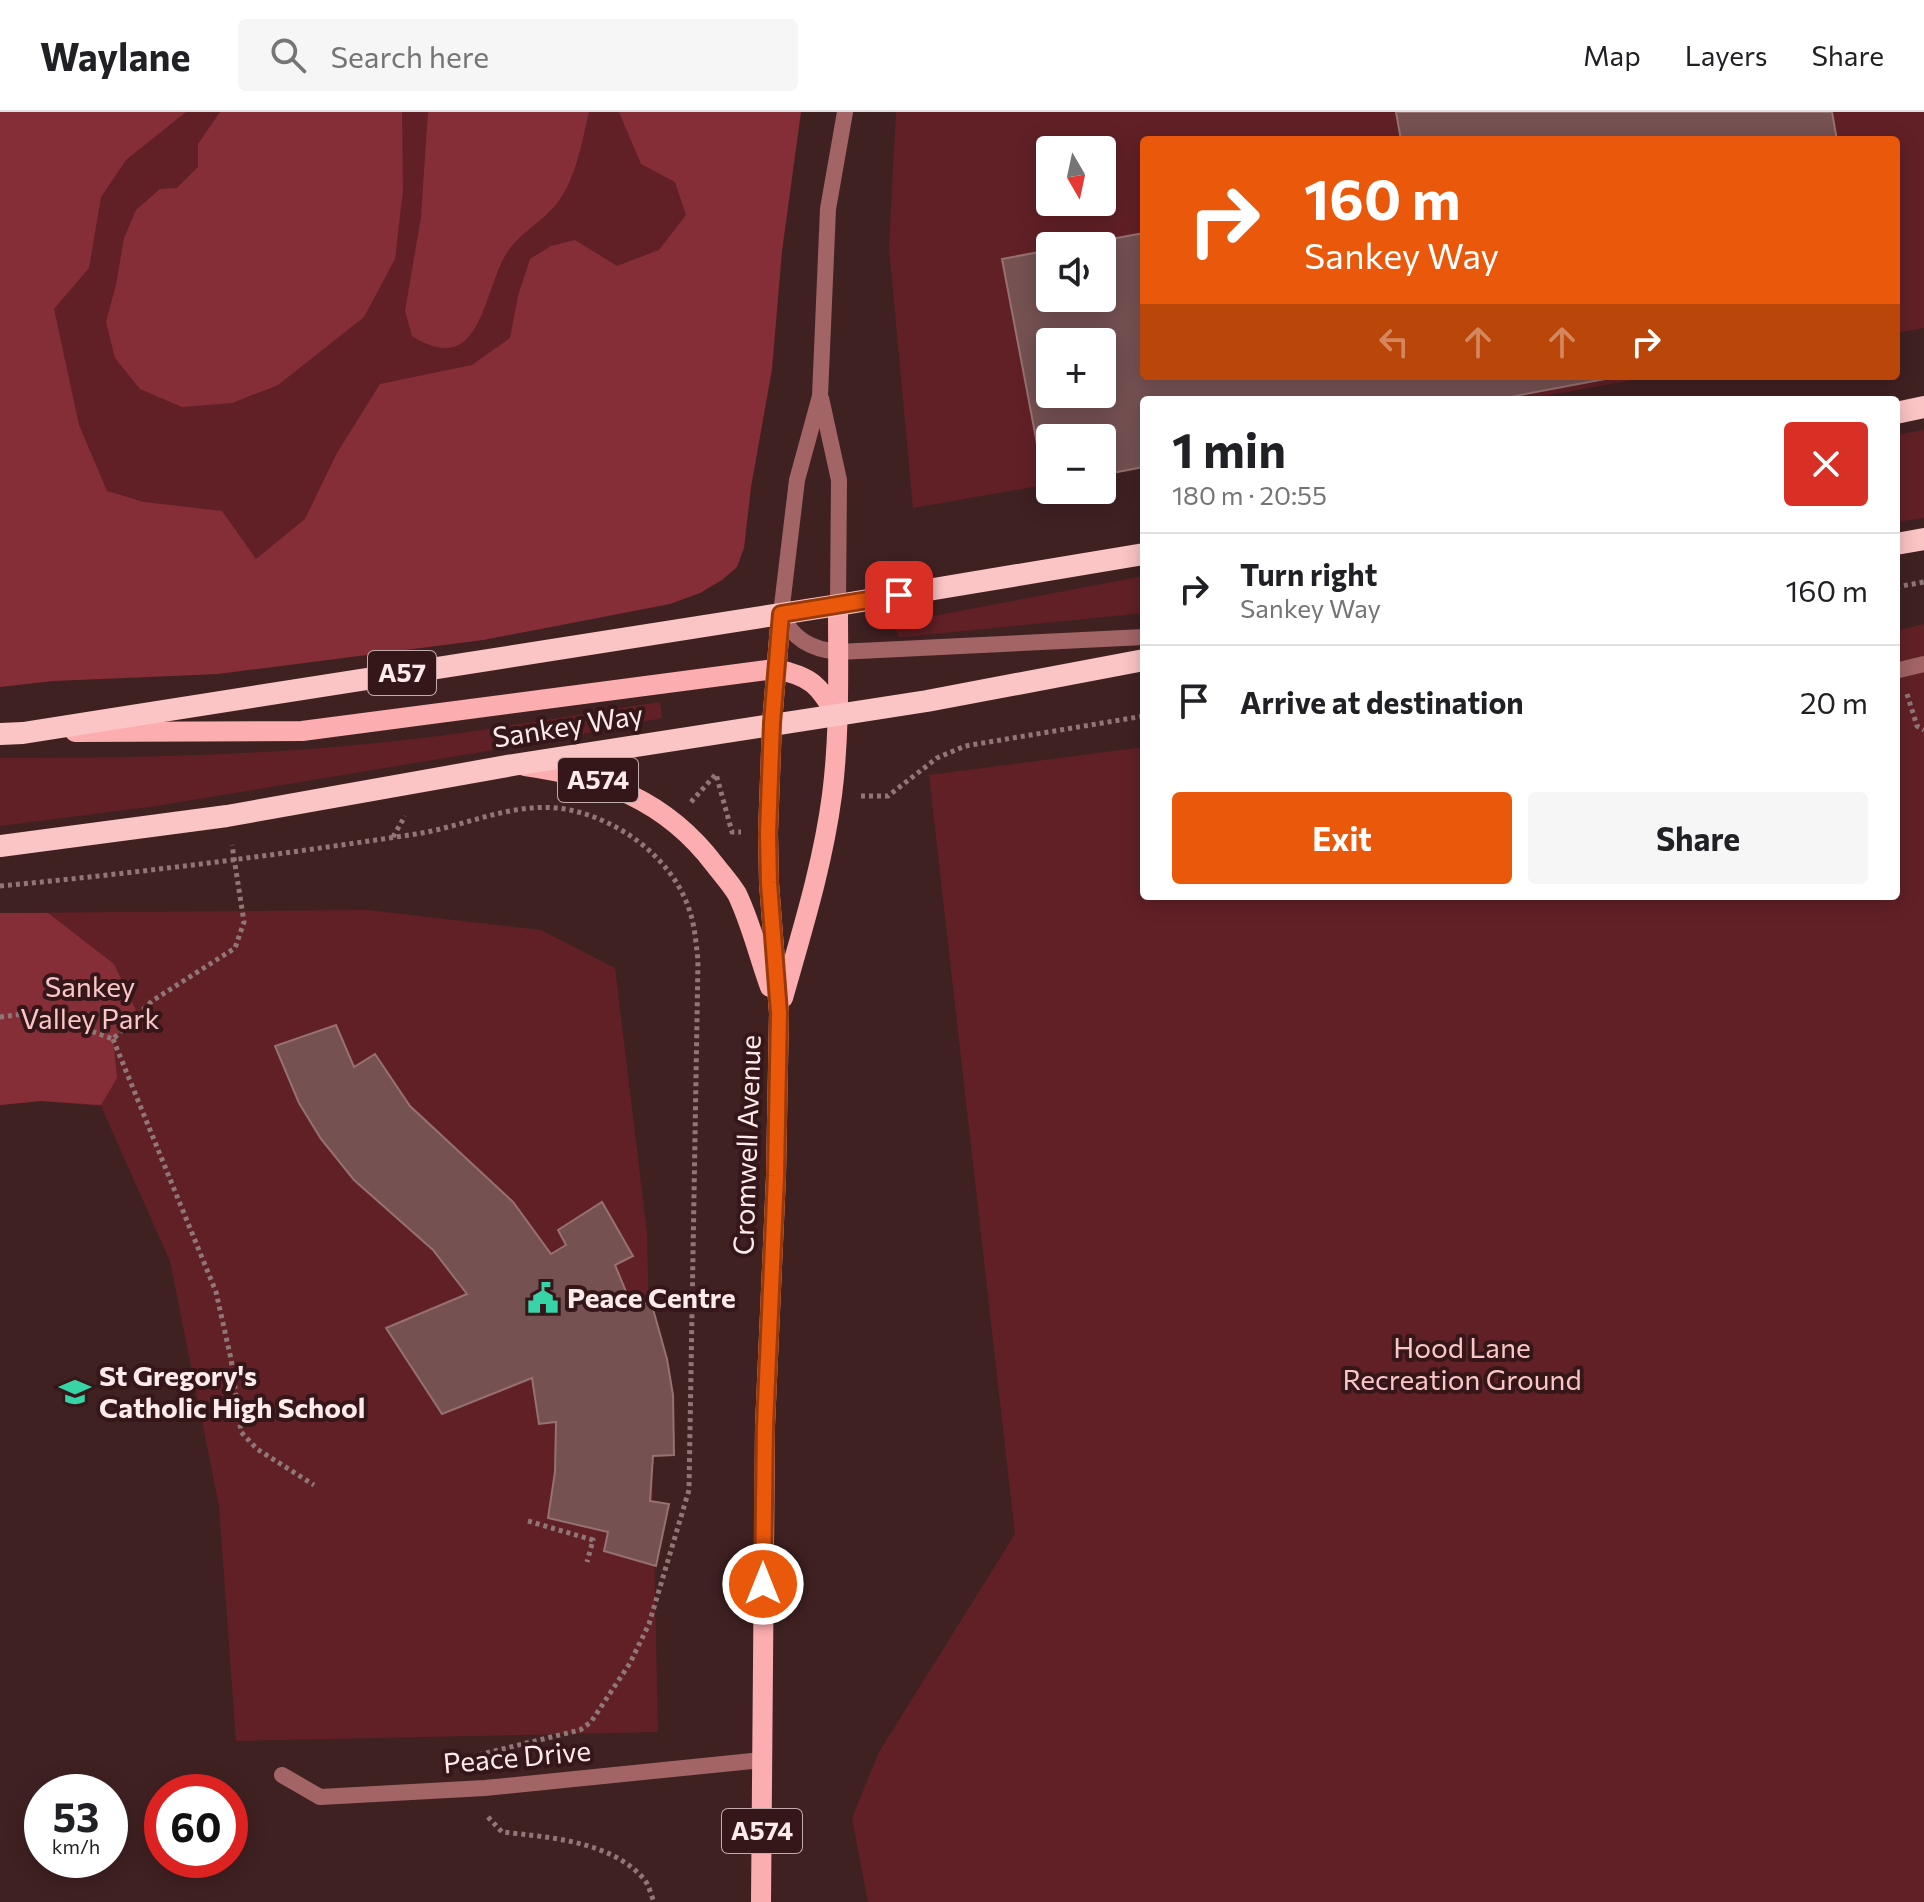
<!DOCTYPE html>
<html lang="en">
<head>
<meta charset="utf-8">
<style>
	:root { --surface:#fff; --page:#f6f6f6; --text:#202124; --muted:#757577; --line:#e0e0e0; --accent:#ea580c }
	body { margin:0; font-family:Commissioner,sans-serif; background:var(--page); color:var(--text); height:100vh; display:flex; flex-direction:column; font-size:30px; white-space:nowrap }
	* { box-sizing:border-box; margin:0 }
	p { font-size:26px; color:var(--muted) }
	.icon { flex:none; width:44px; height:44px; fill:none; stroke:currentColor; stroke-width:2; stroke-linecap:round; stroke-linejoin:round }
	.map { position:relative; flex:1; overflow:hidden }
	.panel { position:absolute; left:1140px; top:284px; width:760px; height:504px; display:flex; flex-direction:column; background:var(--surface); border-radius:8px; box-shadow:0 4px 20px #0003 }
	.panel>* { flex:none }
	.banner { position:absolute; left:1140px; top:24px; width:760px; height:244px; border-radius:8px; box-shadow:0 4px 20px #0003; background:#ea580c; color:#fff; overflow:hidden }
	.needle { width:52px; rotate:171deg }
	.controls { position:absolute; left:1036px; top:24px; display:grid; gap:16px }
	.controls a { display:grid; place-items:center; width:80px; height:80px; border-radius:8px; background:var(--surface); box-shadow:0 4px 20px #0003; font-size:40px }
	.speed { position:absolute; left:24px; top:1662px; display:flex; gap:16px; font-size:40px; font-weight:700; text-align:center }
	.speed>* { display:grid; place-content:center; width:104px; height:104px; border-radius:50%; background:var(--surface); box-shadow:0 4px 20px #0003; line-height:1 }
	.speed small { font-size:20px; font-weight:400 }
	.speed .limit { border:12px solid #d22; background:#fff; color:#111 }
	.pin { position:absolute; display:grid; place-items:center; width:68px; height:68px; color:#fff; margin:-34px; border-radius:16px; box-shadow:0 4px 12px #0006 }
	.me { position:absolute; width:88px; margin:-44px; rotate:0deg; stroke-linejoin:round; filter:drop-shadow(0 0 6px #0008) }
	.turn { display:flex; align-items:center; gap:28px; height:168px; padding:0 32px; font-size:36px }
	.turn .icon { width:104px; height:104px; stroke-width:2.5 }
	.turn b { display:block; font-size:56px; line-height:68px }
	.lanes { display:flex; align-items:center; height:76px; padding:0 32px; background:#0003; justify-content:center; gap:40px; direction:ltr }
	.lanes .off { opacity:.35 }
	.round { display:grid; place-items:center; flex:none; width:84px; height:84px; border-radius:8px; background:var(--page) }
	.summary { display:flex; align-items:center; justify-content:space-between; height:136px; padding:0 32px }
	h1 { font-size:48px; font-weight:700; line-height:60px }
	.primary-button { display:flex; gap:16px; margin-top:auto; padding:16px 32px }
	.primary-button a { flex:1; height:92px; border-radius:8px; background:var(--accent); color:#fff; font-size:32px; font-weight:700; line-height:92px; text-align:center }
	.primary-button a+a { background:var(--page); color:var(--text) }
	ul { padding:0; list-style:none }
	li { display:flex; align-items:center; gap:24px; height:112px; padding:0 32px; border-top:2px solid var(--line) }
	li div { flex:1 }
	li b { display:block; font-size:30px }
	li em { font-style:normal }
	header { display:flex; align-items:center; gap:48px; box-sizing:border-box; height:112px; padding:0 40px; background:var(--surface); border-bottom:2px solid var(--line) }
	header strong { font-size:38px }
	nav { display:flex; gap:44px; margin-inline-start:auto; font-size:28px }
	.search { width:560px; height:72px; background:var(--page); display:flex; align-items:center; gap:20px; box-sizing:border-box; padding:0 28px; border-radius:8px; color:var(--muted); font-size:30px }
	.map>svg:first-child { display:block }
	.green { fill:#612026; fill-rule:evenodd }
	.forest { fill:#862e37 }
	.building { fill:#755152; stroke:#977171; stroke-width:2; fill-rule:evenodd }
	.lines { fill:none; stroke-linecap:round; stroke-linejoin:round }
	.path { stroke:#907777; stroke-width:5; stroke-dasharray:4 4; stroke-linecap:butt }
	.service { stroke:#a36466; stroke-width:16 }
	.minor { stroke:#a36466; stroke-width:16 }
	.tertiary { stroke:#a36466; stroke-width:16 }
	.primary { stroke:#fbadaf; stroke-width:20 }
	.trunk { stroke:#fbc4c5; stroke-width:22 }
	.route-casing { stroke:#983908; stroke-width:20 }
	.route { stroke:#ea580c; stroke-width:14 }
	.labels { text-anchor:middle; stroke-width:8; stroke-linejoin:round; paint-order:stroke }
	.shield { fill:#351719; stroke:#c1abac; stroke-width:2 }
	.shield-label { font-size:26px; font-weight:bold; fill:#fdebeb }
	.street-label { font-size:28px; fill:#fdebeb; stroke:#351719 }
	.park-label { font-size:28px; fill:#fbc6c7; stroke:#351719 }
	.poi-label { font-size:28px; font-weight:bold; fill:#fdebeb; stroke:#351719; text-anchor:start }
</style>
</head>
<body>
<header>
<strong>Waylane</strong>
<div class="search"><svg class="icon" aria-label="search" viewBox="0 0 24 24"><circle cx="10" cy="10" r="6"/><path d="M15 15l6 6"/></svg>Search here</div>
<nav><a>Map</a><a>Layers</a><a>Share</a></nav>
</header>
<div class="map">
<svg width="1924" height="1790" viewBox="0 0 1924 1790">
	<rect width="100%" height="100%" fill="#402122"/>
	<g class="green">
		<path d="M0 0H764L713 435 0 539Z"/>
		<path d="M896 0H1924V216L1896 221V28H1144V264H1656L1521 288H1144V355L1102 363V326H1050V372L913 396 889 135ZM1050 38H1102V90H1050ZM1050 134H1102V186H1050ZM1050 230H1102V282H1050Z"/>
		<path d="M1924 318V406L1896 410V323Z"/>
		<path d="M1144 464V501L904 525H899L896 518 902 510Z"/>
		<path d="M1924 512V1790H868L852 1706 879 1640 1015 1422 929 663 1144 635V784H1896V519Z"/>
		<path d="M660 590 662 606 553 628 156 694 0 714V646C126 646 251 644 377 631 471 622 566 604 660 590Z"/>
		<path d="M367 798 541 818 615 856 647 1121 658 1620 236 1629 219 1394 170 1149 101 994 41 989 0 993V801Z"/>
	</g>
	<g class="forest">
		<path d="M0 0H186L126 48 101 85 89 156 54 197 79 313 107 379 144 390 222 399 256 447 305 407 337 341 380 272 472 253 510 226 518 184 530 147 551 134 575 128 617 154 659 138 686 103 675 70 641 52 619 0H801L782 139 772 257 751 375 744 436 737 455 722 468 700 481 670 492 483 528 218 562 53 569 0 575Z"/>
		<path d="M220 0H402L403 78 395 147 364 205 278 273 232 291 182 295 140 277 115 246 106 210 116 173 124 126 136 98 160 77 177 76 198 55V32Z"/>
		<path d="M428 0H589C582 29 577 62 560 87 547 107 522 119 508 139 491 164 485 215 462 231 446 242 426 233 412 224L405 199 421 105Z"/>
		<path d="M0 801H48L114 852 138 903 113 927 117 966 101 993 41 989 0 993Z"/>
	</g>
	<g class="building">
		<path d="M1396 0H1832L1837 28H1401Z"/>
		<path d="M1144 121V264H1621L1494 288H1144V355L1102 363V326H1050V373L1045 374 1002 147 1050 138V186H1102V134H1073ZM1050 230H1102V282H1050Z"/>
		<path d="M336 913 354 955 375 942 410 994 513 1090 551 1142 566 1133 558 1118 602 1090 633 1144 615 1153 632 1194 651 1190 667 1247 673 1283 674 1343 653 1344 650 1389 669 1392 656 1454 604 1439 608 1420 548 1406 555 1360 556 1310 539 1312 532 1266 442 1302 386 1216 467 1182 433 1138 354 1068 321 1027 299 991 275 934Z"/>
	</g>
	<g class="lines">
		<g class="path">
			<path d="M1896 475 1924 470"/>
			<path d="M1907 582 1917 614 1924 618"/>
			<path d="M861 684H888L937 646 965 634 1144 604"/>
			<path d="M691 690 716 662 732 720H741"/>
			<path d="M393 725 405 704"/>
			<path d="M0 774C139 761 278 743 416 722 467 714 518 687 570 698 622 709 674 748 690 800 695 815 696 832 698 848L689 1378 649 1512 630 1551 591 1610 580 1618 482 1642 483 1651"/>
			<path d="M0 905 39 900 113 927 152 889 235 836 244 810 232 733"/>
			<path d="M113 927 216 1180 231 1247 241 1320 257 1337 314 1373"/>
			<path d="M528 1409 593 1428 587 1450"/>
			<path d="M488 1705 502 1720C548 1725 611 1729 644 1767 649 1773 651 1783 654 1790"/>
		</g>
		<path class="service" d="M1899 558 1924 552"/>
		<path class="minor" d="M282 1663 320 1685 485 1676 762 1648"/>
		<g class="tertiary">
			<path d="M845 0 828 97 820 284 797 368 781 502C793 527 810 537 838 540L1144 525"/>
			<path d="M821 286 839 368 838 493"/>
		</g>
		<g class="primary">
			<path d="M75 620 302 619 775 557C811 564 819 573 836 603"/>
			<path d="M525 654C603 665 666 688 715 753 722 762 731 772 737 782 751 811 759 845 770 875"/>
			<path d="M783 886C802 819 823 752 832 683 840 621 838 556 838 493"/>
			<path d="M761 1790 765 1314 776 1064 779 901 769 771 768 721 772 611 781 502"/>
		</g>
		<g class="trunk">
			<path d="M1896 301 1924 295"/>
			<path d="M1896 432 1924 427"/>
			<path d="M0 622 23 621 838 493 1144 442"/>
			<path d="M0 734 227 704 513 653 927 589 1144 548"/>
		</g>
	</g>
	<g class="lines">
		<defs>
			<path id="route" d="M763 1472 765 1314 776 1064 779 901 769 771 768 721 772 611 781 502 899 483"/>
		</defs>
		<use href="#route" class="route-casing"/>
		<use href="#route" class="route"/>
	</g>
	<defs>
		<symbol id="civic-bare" viewBox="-9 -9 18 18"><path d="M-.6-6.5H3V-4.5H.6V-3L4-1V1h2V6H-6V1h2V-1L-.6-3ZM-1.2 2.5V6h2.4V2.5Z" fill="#36d4a7" stroke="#351719" stroke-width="2.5" paint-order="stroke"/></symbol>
		<symbol id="school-bare" viewBox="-9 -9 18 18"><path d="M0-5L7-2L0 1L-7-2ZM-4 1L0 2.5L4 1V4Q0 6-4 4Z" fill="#36d4a7" stroke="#351719" stroke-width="2.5" paint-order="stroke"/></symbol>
	</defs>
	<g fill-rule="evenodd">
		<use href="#civic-bare" x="521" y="1164" width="44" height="44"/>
		<use href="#school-bare" x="53" y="1258" width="44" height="44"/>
	</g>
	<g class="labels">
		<g class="shield">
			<rect x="368" y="539" width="68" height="44" rx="6"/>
			<rect x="558" y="646" width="80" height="44" rx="6"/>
			<rect x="722" y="1697" width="80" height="44" rx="6"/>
		</g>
		<g class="shield-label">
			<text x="402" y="570">A57</text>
			<text x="598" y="677">A574</text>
			<text x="762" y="1728">A574</text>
		</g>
		<g class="street-label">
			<text transform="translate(568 614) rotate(-9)" y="10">Sankey Way</text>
			<text transform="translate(747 1033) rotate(-88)" y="10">Cromwell Avenue</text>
			<text transform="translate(517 1645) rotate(-5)" y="10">Peace Drive</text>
		</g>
		<g class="park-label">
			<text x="90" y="885">Sankey<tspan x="90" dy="32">Valley Park</tspan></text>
			<text x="1462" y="1246">Hood Lane<tspan x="1462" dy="32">Recreation Ground</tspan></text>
		</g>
		<g class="poi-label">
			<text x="567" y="1196">Peace Centre</text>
			<text x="99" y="1274">St Gregory's<tspan x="99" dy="32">Catholic High School</tspan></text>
		</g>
	</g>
</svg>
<div class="controls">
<a><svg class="needle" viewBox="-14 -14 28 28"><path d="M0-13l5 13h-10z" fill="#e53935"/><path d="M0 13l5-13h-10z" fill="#757577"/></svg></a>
<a><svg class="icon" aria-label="sound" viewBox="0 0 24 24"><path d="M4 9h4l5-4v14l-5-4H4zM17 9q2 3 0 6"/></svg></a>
<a>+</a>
<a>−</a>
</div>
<div class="speed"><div>53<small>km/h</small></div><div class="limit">60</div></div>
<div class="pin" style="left:899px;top:483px;background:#d93025"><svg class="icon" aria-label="arrive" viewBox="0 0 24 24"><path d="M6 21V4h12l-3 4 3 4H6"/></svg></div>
<svg class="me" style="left:763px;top:1472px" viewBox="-20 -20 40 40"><circle r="17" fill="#ea580c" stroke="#fff" stroke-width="3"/><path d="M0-11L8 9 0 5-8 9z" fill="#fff"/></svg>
<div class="banner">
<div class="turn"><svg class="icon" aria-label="right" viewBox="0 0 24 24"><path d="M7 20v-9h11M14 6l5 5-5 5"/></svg><div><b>160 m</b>Sankey Way</div></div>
<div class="lanes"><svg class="icon off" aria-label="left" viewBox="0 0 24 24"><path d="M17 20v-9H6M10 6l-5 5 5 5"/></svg><svg class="icon off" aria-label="ahead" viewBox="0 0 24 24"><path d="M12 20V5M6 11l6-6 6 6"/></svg><svg class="icon off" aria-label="ahead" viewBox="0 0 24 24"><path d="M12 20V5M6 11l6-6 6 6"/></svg><svg class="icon" aria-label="right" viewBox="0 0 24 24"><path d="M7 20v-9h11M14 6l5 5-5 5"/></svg></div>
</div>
<section class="panel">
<div class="summary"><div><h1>1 min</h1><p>180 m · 20:55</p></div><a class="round" style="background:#d93025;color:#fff"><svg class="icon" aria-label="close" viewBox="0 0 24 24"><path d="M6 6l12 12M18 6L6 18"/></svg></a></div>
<ul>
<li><svg class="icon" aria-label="right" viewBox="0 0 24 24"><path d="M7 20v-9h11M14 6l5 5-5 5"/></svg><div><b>Turn right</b><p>Sankey Way</p></div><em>160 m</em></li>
<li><svg class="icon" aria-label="arrive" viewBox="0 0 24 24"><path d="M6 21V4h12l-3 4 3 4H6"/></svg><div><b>Arrive at destination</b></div><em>20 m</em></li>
</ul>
<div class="primary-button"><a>Exit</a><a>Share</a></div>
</section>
</div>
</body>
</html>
